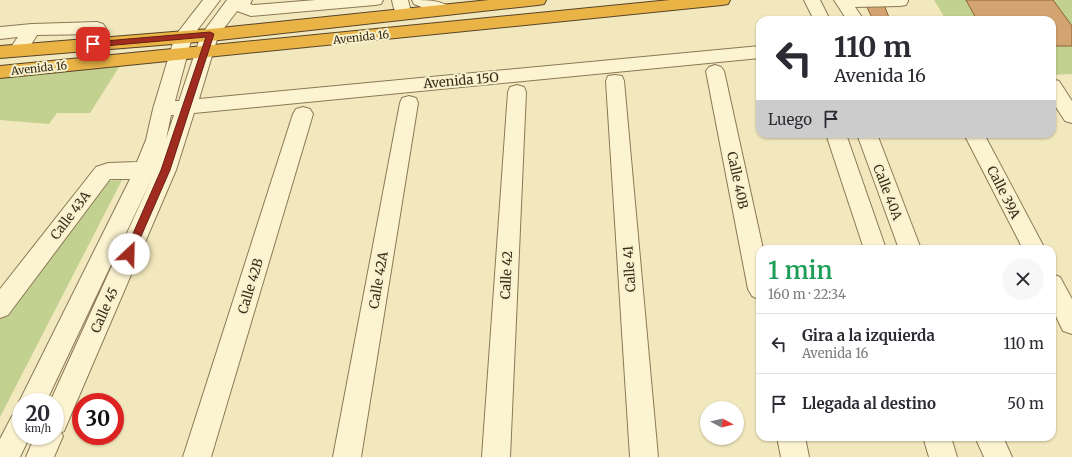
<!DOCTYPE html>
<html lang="es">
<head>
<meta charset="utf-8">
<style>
	:root { --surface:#fff; --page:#f7f7f7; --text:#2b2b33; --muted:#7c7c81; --line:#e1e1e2 }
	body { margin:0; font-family:Merriweather,serif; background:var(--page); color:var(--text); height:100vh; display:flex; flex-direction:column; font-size:15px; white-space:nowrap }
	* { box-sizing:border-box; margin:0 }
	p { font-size:13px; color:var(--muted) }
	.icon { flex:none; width:22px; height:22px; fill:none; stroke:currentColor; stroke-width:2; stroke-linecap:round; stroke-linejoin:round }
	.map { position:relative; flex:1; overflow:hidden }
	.panel { position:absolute; left:756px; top:245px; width:300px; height:196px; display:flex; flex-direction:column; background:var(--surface); border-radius:12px; box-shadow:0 1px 3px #0004 }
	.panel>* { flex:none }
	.top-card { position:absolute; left:756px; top:16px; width:300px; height:122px; border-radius:12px; box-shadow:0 1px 3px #0004; background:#fff; color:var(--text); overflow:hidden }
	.needle { width:26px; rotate:97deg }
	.controls { position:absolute; left:700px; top:401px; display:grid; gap:8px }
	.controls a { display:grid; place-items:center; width:44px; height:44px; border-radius:50%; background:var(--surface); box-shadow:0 1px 3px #0004; font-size:20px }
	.speed { position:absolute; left:12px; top:393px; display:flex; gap:8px; font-size:20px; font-weight:700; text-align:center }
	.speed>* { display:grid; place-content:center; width:52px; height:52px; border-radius:50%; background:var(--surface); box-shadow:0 1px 3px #0004; line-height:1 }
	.speed small { font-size:10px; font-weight:400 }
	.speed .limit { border:6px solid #d22; background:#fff; color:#111 }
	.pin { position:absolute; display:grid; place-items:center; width:34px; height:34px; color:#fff; margin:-17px; border-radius:8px; box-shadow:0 2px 6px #0006 }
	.me { position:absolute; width:44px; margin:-22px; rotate:24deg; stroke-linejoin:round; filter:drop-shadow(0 0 3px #0008) }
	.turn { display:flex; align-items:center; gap:14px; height:84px; padding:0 12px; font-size:18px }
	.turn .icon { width:52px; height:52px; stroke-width:2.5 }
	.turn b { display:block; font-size:28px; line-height:34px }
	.then { display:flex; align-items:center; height:38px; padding:0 12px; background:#0003; gap:8px; font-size:15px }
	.round { display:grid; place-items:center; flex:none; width:42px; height:42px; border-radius:21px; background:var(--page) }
	.headline { display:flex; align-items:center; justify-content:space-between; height:68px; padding:0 12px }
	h1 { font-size:24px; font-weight:600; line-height:30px; color:#1e9e55 }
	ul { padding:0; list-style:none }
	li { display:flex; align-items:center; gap:12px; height:60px; padding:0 12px; border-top:1px solid var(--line) }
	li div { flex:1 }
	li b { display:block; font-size:15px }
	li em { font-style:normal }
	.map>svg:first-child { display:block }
	.green { fill:#c2d090 }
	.building { fill:#d3a46f; stroke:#8d6338 }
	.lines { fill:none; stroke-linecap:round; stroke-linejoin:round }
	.minor-casing { stroke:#8b7855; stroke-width:2 }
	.highway-casing { stroke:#58442a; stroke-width:2 }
	.minor { fill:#fcf4d1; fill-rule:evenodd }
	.highway { fill:#eab345; fill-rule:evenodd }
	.route { fill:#a02c1f; stroke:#681d14 }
	.labels { text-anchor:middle; stroke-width:4; stroke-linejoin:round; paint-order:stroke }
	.far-street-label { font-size:11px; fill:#392d1b; stroke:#f8f1cd }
	.street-label { font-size:13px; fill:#392d1b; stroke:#f8f1cd }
</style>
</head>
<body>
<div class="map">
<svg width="1072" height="457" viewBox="0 0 1072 457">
	<rect width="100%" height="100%" fill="#f2e8bd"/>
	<g class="green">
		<path d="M934 0H1072V74L1052 75V20H946Z"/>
		<path d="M121 64 90 113H57L49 124 0 120V74Z"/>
		<path d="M122 180 0 417V318L24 289 103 181Z"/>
	</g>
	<g class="building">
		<path d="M966 0H1053L1072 26V46H1052V20H977Z"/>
		<path d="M883 2 890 20H873L865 3Z"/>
	</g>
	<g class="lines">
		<defs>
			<g id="minor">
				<path d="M203 0H220L192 37 175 101H179L201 35 227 0H252L250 4 253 5 316 0H383L381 4 375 5 251 16 237 11 218 36 199 99 760 46V58L194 113 176 170 64 431 61 433 63 436 54 457H26L35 436H55V402H50L152 178 46 402H21V407L19 402 130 179H110L8 315 0 318V289L96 167 108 163 137 162 146 140 153 109 175 36ZM171 115H174L166 139Z"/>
				<path d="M392 0H408L410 8 414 14 412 18C398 21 394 12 392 0Z"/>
				<path d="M412 0C425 0 445 0 453 10L451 14 445 15 439 14 414 4Z"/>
				<path d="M804 0H820L830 20H814Z"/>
				<path d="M834 0H908V1L906 5 900 6 855 7 864 20H847Z"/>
				<path d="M97 22 103 24 106 28 103 32 97 34 37 35C30 46 25 59 11 55L8 51 18 37 0 39V27L32 24Z"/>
				<path d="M715 65 721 67 724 71 763 249H760V300L752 296 748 289 706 71 709 67Z"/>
				<path d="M615 75 622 76 624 81 658 457H630L606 81 608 76Z"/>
				<path d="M1052 79 1059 81 1072 101V123L1065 121 1052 101Z"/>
				<path d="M517 85 524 87 526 92 510 457H482L508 92 510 87Z"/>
				<path d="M409 96 416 98 418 103 361 457H333L400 103 402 98Z"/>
				<path d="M303 107 310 109 313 114 211 457H183L293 114 296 109Z"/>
				<path d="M826 134H846L886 249H864Z"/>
				<path d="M857 134H877L921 249H899Z"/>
				<path d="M964 134H984L1045 249H1023Z"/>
				<path d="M1052 274 1060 277 1072 299V334L1063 331 1052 308Z"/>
				<path d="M21 412V436H30L20 457H0V439L12 416Z"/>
				<path d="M777 437H805L809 457H781Z"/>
				<path d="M923 437H951L957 457H929Z"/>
				<path d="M975 437H1003L1012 457H984Z"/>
			</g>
			<g id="highway">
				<path d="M489 0H546L544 4 538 5 210 41 0 58V46L210 29Z"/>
				<path d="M670 0H730L728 4 722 5 0 78V66Z"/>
			</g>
		</defs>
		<use href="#minor" class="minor-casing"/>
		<use href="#highway" class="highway-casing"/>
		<use href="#minor" class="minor"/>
		<use href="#highway" class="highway"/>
	</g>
	<path class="route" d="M210 32 214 34 170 170 132 257H125L124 254 161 170 206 37 93 47 89 44 93 42Z"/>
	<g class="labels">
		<g class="far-street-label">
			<text transform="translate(361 37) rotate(-6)" y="4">Avenida 16</text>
			<text transform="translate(39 68) rotate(-6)" y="4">Avenida 16</text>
		</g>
		<g class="street-label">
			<text transform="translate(461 80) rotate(-5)" y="5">Avenida 15O</text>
			<text transform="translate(738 180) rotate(78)" y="5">Calle 40B</text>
			<text transform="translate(888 192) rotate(69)" y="5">Calle 40A</text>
			<text transform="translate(1004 192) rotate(63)" y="5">Calle 39A</text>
			<text transform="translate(70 215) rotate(-53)" y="5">Calle 43A</text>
			<text transform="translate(629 269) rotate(-94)" y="5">Calle 41</text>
			<text transform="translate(506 275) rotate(-87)" y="5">Calle 42</text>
			<text transform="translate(378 280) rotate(-80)" y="5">Calle 42A</text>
			<text transform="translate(250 286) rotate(-73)" y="5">Calle 42B</text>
			<text transform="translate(104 310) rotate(-66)" y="5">Calle 45</text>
		</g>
	</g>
</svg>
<div class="controls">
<a><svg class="needle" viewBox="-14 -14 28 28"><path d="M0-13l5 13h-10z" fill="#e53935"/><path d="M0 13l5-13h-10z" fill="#7c7c81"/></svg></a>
</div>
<div class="speed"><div>20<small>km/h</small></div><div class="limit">30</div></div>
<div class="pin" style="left:93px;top:44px;background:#d93025"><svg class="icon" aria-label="arrive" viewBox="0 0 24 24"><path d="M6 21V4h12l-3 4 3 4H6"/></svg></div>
<svg class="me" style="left:129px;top:254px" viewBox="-20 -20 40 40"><circle r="19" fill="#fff"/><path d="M0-13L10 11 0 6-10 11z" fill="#a02c1f"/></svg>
<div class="top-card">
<div class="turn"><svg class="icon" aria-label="left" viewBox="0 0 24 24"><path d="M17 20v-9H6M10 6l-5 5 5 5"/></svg><div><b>110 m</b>Avenida 16</div></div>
<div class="then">Luego<svg class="icon" aria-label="arrive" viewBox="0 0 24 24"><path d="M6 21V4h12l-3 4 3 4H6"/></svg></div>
</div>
<section class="panel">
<div class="headline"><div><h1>1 min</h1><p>160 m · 22:34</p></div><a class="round"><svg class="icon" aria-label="close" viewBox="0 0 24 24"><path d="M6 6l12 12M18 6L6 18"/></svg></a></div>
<ul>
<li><svg class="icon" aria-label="left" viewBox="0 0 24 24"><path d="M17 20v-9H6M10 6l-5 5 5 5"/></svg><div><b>Gira a la izquierda</b><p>Avenida 16</p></div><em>110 m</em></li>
<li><svg class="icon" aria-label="arrive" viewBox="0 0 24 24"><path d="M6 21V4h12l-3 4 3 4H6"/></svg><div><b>Llegada al destino</b></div><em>50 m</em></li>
</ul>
</section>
</div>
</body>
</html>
